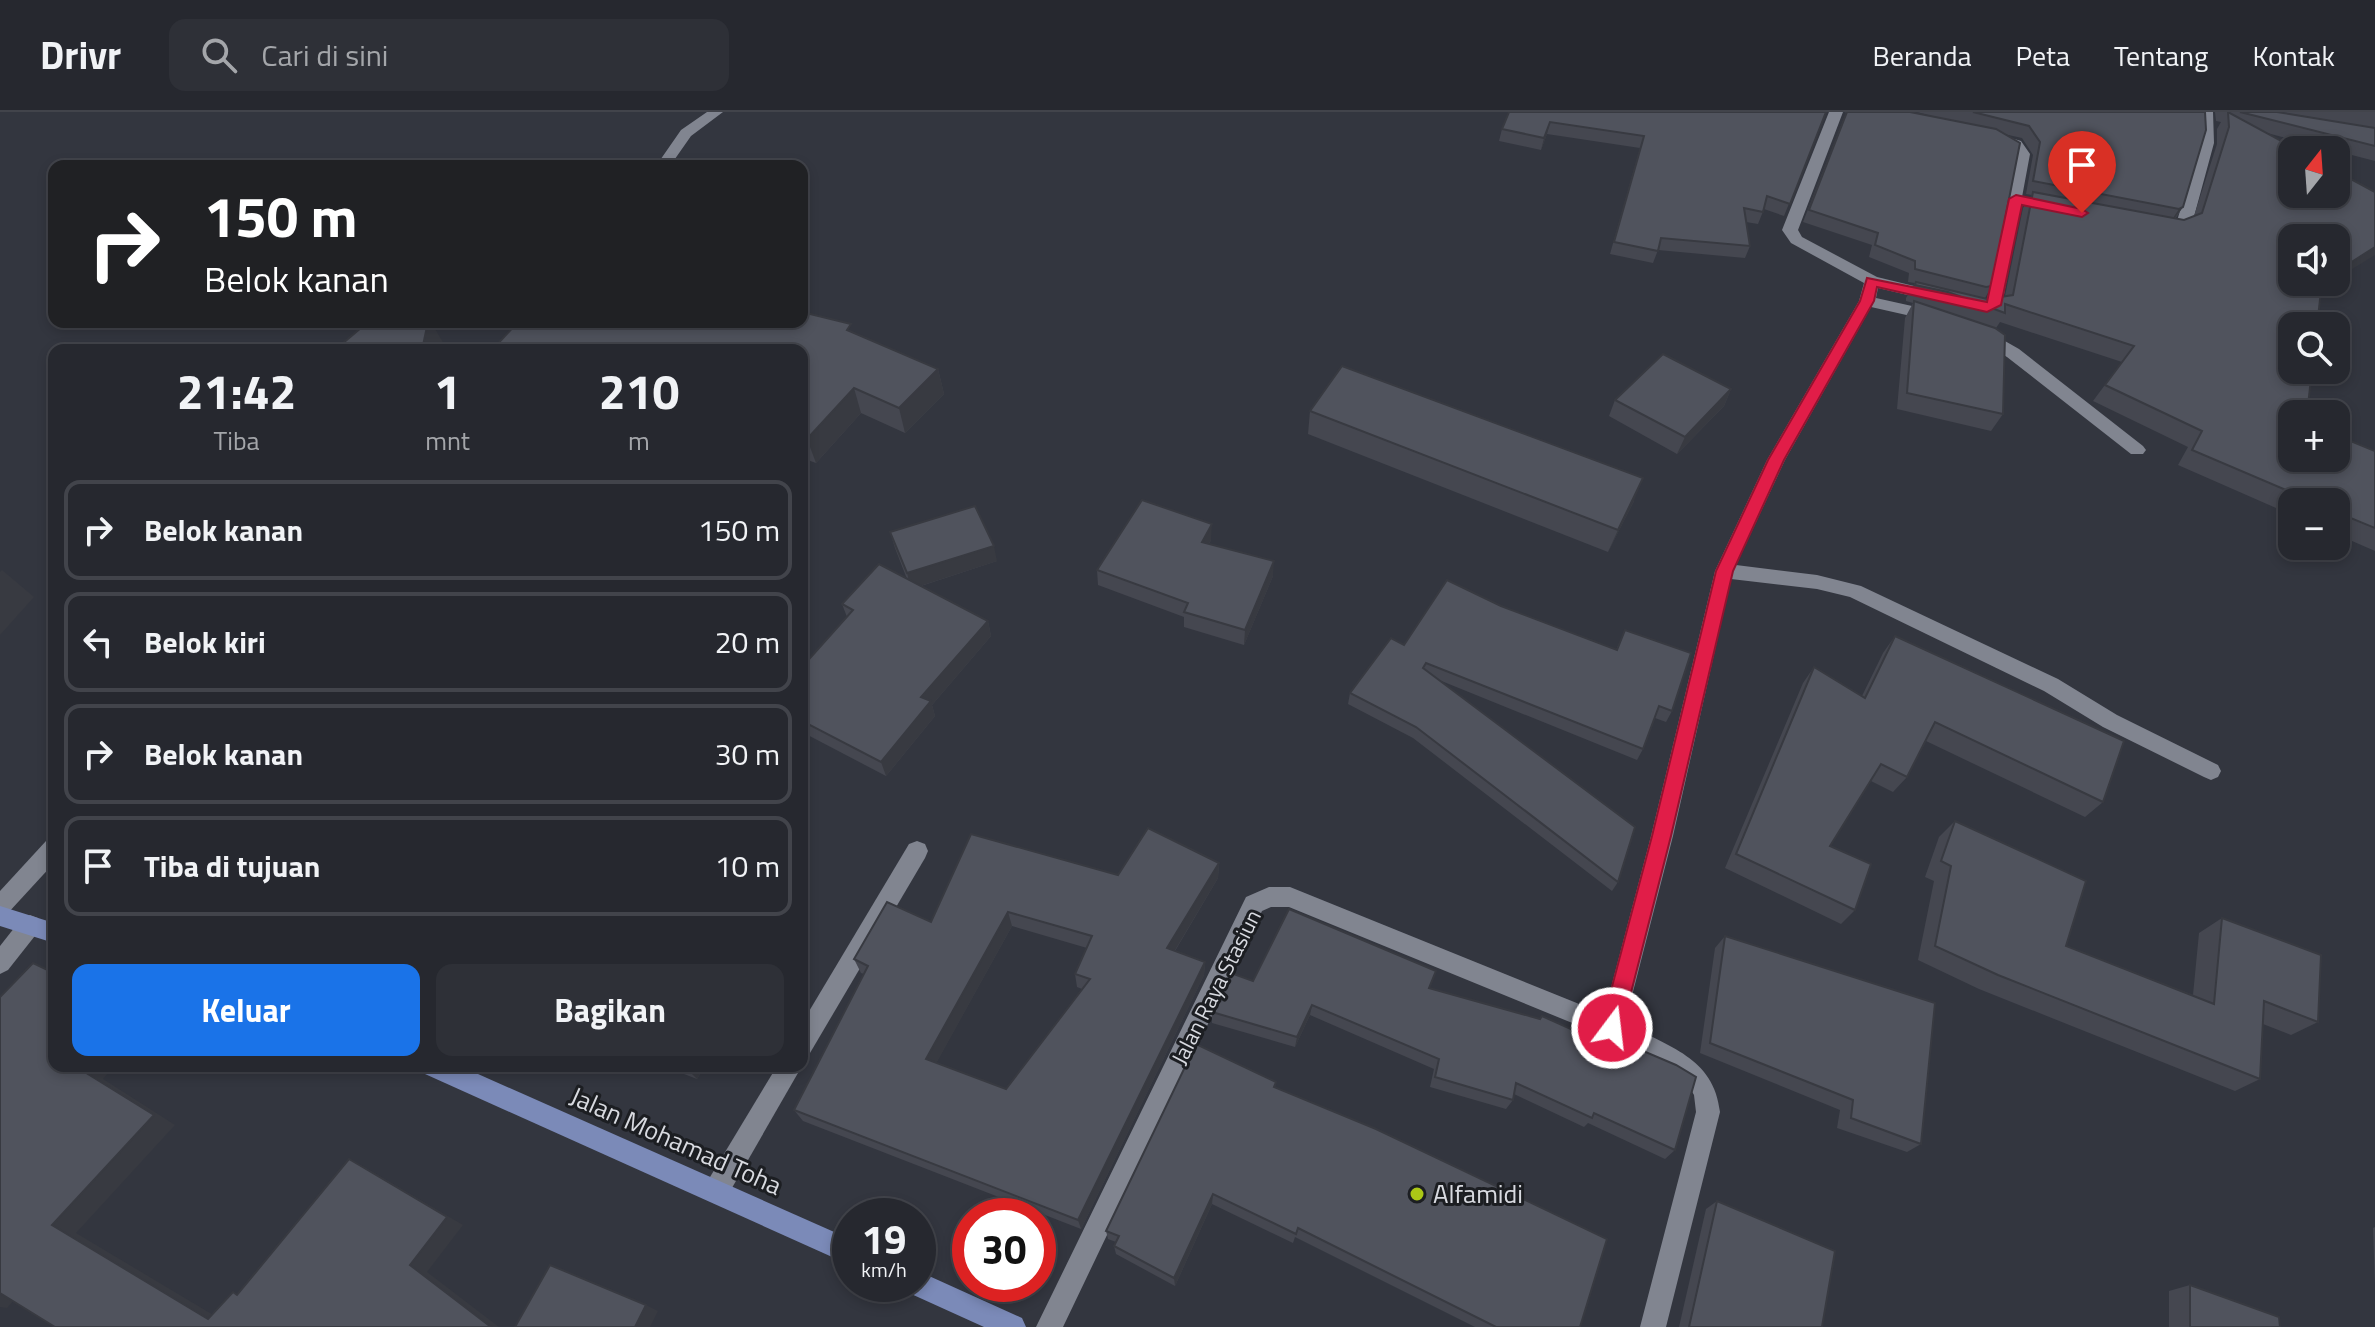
<!DOCTYPE html>
<html lang="id">
<head>
<meta charset="utf-8">
<style>
	:root { --surface:#26282f; --page:#2e3037; --text:#f1f3f6; --muted:#a4a6aa; --line:#42444b; --accent:#1a73e8 }
	body { margin:0; font-family:"Titillium Web",sans-serif; background:var(--page); color:var(--text); height:100vh; display:flex; flex-direction:column; font-size:30px; white-space:nowrap }
	* { box-sizing:border-box; margin:0 }
	p { font-size:26px; color:var(--muted) }
	.icon { flex:none; width:44px; height:44px; fill:none; stroke:currentColor; stroke-width:2; stroke-linecap:round; stroke-linejoin:round }
	.map { position:relative; flex:1; overflow:hidden }
	.details { position:absolute; left:48px; top:232px; width:760px; height:728px; display:flex; flex-direction:column; background:var(--surface); border-radius:16px; box-shadow:0 4px 12px #0003,0 0 0 2px var(--line) }
	.details>* { flex:none }
	.banner { position:absolute; left:48px; top:48px; width:760px; height:168px; border-radius:16px; box-shadow:0 4px 12px #0003,0 0 0 2px var(--line); background:#202124; color:#fff; overflow:hidden }
	.needle { width:52px; rotate:17deg }
	.buttons { position:absolute; left:2278px; top:24px; display:grid; gap:16px }
	.buttons a { display:grid; place-items:center; width:72px; height:72px; border-radius:16px; background:var(--surface); box-shadow:0 4px 12px #0003,0 0 0 2px var(--line); font-size:40px }
	.speed { position:absolute; left:832px; top:1086px; display:flex; gap:16px; font-size:40px; font-weight:700; text-align:center }
	.speed>* { display:grid; place-content:center; width:104px; height:104px; border-radius:50%; background:var(--surface); box-shadow:0 4px 12px #0003,0 0 0 2px var(--line); line-height:1 }
	.speed small { font-size:20px; font-weight:400 }
	.speed .limit { border:12px solid #d22; background:#fff; color:#111 }
	.pin { position:absolute; display:grid; place-items:center; width:68px; height:68px; color:#fff; margin:-82px -34px; border-radius:50% 50% 50% 0; rotate:-45deg; box-shadow:0 0 8px #0007 }
	.pin .icon { rotate:45deg }
	.me { position:absolute; width:88px; margin:-44px; rotate:15deg; stroke-linejoin:round; filter:drop-shadow(0 0 6px #0008) }
	.turn { display:flex; align-items:center; gap:28px; height:168px; padding:0 24px; font-size:36px }
	.turn .icon { width:104px; height:104px; stroke-width:2.5 }
	.turn b { display:block; font-size:56px; line-height:68px }
	.eta { display:flex; justify-content:space-evenly; align-items:center; height:136px; text-align:center }
	.eta b { font-size:48px; font-weight:700; line-height:56px }
	.primary-button { display:flex; gap:16px; margin-top:auto; padding:16px 24px }
	.primary-button a { flex:1; height:92px; border-radius:16px; background:var(--accent); color:#fff; font-size:32px; font-weight:700; line-height:92px; text-align:center }
	.primary-button a+a { background:var(--page); color:var(--text) }
	ul { padding:0; list-style:none }
	li { display:flex; align-items:center; gap:24px; height:100px; margin:0 16px 12px; padding:0 8px; border:4px solid var(--line); border-radius:16px }
	li div { flex:1 }
	li b { display:block; font-size:30px }
	li em { font-style:normal }
	header { display:flex; align-items:center; gap:48px; box-sizing:border-box; height:112px; padding:0 40px; background:var(--surface); border-bottom:2px solid var(--line) }
	header strong { font-size:38px }
	nav { display:flex; gap:44px; margin-inline-start:auto; font-size:28px }
	.search { width:560px; height:72px; background:var(--page); display:flex; align-items:center; gap:20px; box-sizing:border-box; padding:0 28px; border-radius:16px; color:var(--muted); font-size:30px }
	.map>svg:first-child { display:block }
	.lines { fill:none; stroke-linecap:round; stroke-linejoin:round }
	.street { fill:#818590; fill-rule:evenodd }
	.primary { fill:#7b8ab8; fill-rule:evenodd }
	.wall { fill:#454750; fill-rule:evenodd }
	.shaded-wall { fill:#383a41 }
	.building { fill:#50535d; stroke:#383a41; stroke-width:2; fill-rule:evenodd }
	.route { fill:#e11d48; stroke:#92132f; stroke-width:2 }
	.poi-dot { fill:#abc716; stroke:#1c1e22; stroke-width:3 }
	.labels { text-anchor:middle; stroke-width:6; stroke-linejoin:round; paint-order:stroke }
	.street-label { font-size:22px; fill:#d8dae0; stroke:#1c1e22 }
	.near-street-label { font-size:26px; fill:#d8dae0; stroke:#1c1e22 }
	.near-poi-label { font-size:26px; fill:#d8dae0; stroke:#1c1e22; text-anchor:start }
</style>
</head>
<body>
<header>
<strong>Drivr</strong>
<div class="search"><svg class="icon" aria-label="search" viewBox="0 0 24 24"><circle cx="10" cy="10" r="6"/><path d="M15 15l6 6"/></svg>Cari di sini</div>
<nav><a>Beranda</a><a>Peta</a><a>Tentang</a><a>Kontak</a></nav>
</header>
<div class="map">
<svg width="2375" height="1215" viewBox="0 0 2375 1215">
	<rect width="100%" height="100%" fill="#33363f"/>
	<g class="lines">
		<g class="street">
			<path d="M707 0H723L691 24 670 54H656L681 18Z"/>
			<path d="M1829 0H1843L1798 118 1802 125 1877 165 1943 181 1945 185 1937 190 1878 176 1876 186 1939 200 1941 204 1933 209 1871 195 1785 348 1736 453 1817 463 1861 474 2058 567 2117 603 2218 653 2221 659 2218 665 2211 668 2204 665 2103 615 2044 579 1850 485 1817 477 1731 467 1673 724 1625 911C1668 935 1714 945 1720 1000L1666 1215H1640L1696 1000 1694 983 1687 971 1604 924 1289 795H1271L1262 799 1063 1215H1036L1246 785 1269 775H1290L1604 902 1651 724 1715 459 1767 348 1859 189 1864 171 1791 131 1782 118Z"/>
			<path d="M2199 0H2213L2214 31 2192 112 2172 122 2157 118V112L2177 109 2200 31Z"/>
			<path d="M1998 22 2021 29 2030 42 2002 193C1995 201 1975 202 1968 194L1970 190 1987 188 2016 42 2011 35 1993 29V23Z"/>
			<path d="M1982 216 2019 237 2143 334 2146 338 2143 342H2131L2007 245 1976 226V218Z"/>
			<path d="M54 727V751L8 801 0 804V779L46 729Z"/>
			<path d="M917 729 925 732 928 739 925 746 810 941 802 944V911L909 732Z"/>
			<path d="M30 803 38 806 41 813 38 820 8 858 0 862V834L22 806Z"/>
			<path d="M777 954H802L725 1088 716 1091 707 1088 704 1079 707 1070Z"/>
		</g>
		<g class="primary">
			<path d="M0 794 54 811V831L0 814Z"/>
			<path d="M421 954H460L850 1127V1153L425 962Z"/>
			<path d="M918 1159 1022 1206 1026 1215H984L909 1181 905 1172H918Z"/>
		</g>
	</g>
	<g class="wall">
		<path d="M1509 0H1826L1784 104 1764 97 1758 112 1746 110 1750 134 1745 146 1658 138 1653 151 1610 142 1640 36 1547 22 1541 38 1499 29 1502 17Z"/>
		<path d="M1845 0H1910L1943 7 1917 0H2205L2183 95 2175 107 2184 108 2194 104 2217 32V17L2221 10 2216 9 2215 0H2277L2375 16V49L2267 21 2321 176 2292 346 2375 339V439L2336 422V390H2292V403L2178 353 2188 335 2093 289 2122 250 2000 210 1996 216 2003 302 1991 319 1897 297 1905 206 1913 191 1906 189V186L1915 171 1908 170 1909 161 1869 145 1872 133 1803 110 1846 1ZM2004 22 2022 26 2033 43 2026 82 2032 83 2023 96 2005 184 1987 187 1985 186 1992 174Z"/>
		<path d="M2280 0H2375V16Z"/>
		<path d="M518 210H802L854 221 938 257 944 282 905 321 861 301 816 351 802 346V238Z"/>
		<path d="M342 232H444L443 238H346Z"/>
		<path d="M1731 277 1724 294 1677 342 1609 304 1615 288Z"/>
		<path d="M1310 299 1634 389 1608 440 1308 322Z"/>
		<path d="M890 420 997 449 921 474 988 509 991 524 932 593 935 604 886 664 802 620V555L847 505 842 492 907 467 895 436Z"/>
		<path d="M1211 428 1209 432 1273 464 1244 533 1184 515V505L1098 473 1097 458Z"/>
		<path d="M1501 494 1616 538 1625 518 1672 599 1666 610 1655 606 1643 637 1637 648 1439 568 1618 770 1612 779 1413 626 1348 592 1350 581 1404 533Z"/>
		<path d="M1895 524 2103 690 2085 705 1926 629 1907 665 1893 680 1871 669 1830 734 1855 798 1841 812 1725 756 1803 571 1814 555 1862 584 1883 541Z"/>
		<path d="M1955 709 2066 834 2193 883 2199 821 2222 806 2318 910 2291 923 2263 912 2260 967 2235 979 1979 877 1918 848 1934 769 1925 765 1939 725Z"/>
		<path d="M1219 751 1218 766 1175 839 1205 850 1204 863 1081 1117 803 1009 794 998 864 862 861 861 854 847 931 810 1118 763ZM1012 814 1087 836 1075 862 1077 875 1082 877 1006 977 936 951Z"/>
		<path d="M1725 824 1921 1032 1907 1040 1837 1016 1840 998 1700 941 1715 836Z"/>
		<path d="M1253 869 1429 876 1620 939 1627 932 1675 1038 1665 1047 1588 1011 1584 1015 1514 982 1513 988 1506 997 1430 975 1434 957 1310 903 1295 935 1212 911V900Z"/>
		<path d="M663 954H705L697 967Z"/>
		<path d="M1276 970 1275 975 1580 1215H1475L1295 1125 1293 1131 1212 1092 1175 1174 1116 1142 1114 1134 1116 1130 1108 1127 1106 1119Z"/>
		<path d="M1717 1089 1822 1215H1679L1706 1097Z"/>
		<path d="M2375 1115V1173L2373 1116Z"/>
		<path d="M2190 1173 2280 1215H2169V1179Z"/>
	</g>
	<g class="shaded-wall">
		<path d="M1550 10 1547 22 1541 38 1544 26Z"/>
		<path d="M2183 95 2174 107 2171 109 2179 97Z"/>
		<path d="M2375 135V143L2336 167V160Z"/>
		<path d="M2321 170H2331L2308 185Z"/>
		<path d="M428 210H431L444 232 443 238H422Z"/>
		<path d="M938 257 944 282 905 321 899 296Z"/>
		<path d="M854 276 861 301 816 351 807 327Z"/>
		<path d="M1731 277 1724 294 1677 342 1685 325Z"/>
		<path d="M1643 366 1634 389 1608 440 1618 418Z"/>
		<path d="M1212 412 1211 428 1201 445 1202 430Z"/>
		<path d="M994 434 997 449 911 477 907 461Z"/>
		<path d="M1274 449 1273 464 1244 533 1245 518Z"/>
		<path d="M2 458 34 485 0 523V460Z"/>
		<path d="M988 509 991 524 932 593 935 604 886 664 881 650 921 585Z"/>
		<path d="M1219 751 1218 766 1168 850 1167 836Z"/>
		<path d="M1008 800 1012 814 932 959 926 947Z"/>
		<path d="M1205 850 1204 863 1081 1117 1078 1108Z"/>
		<path d="M1312 893 1310 903 1295 935 1297 925Z"/>
		<path d="M83 954H114L103 967 175 1013 76 1121 230 1213 208 1207 52 1113 80 957Z"/>
		<path d="M684 954H705L697 967Z"/>
		<path d="M349 1047 366 1056 463 1113 427 1160 499 1215H491L410 1153Z"/>
		<path d="M1213 1082 1212 1092 1175 1174 1174 1166Z"/>
		<path d="M0 1178 19 1183 7 1196 0 1195Z"/>
		<path d="M646 1193 658 1199 650 1215H635Z"/>
	</g>
	<g class="building">
		<path d="M1509 0H1826L1790 92 1767 84 1763 100 1744 96 1750 134 1661 126 1658 139 1614 130 1644 24 1550 10 1544 26 1502 17Z"/>
		<path d="M1847 0H1910L1996 17 2020 31 1992 174 1986 175 1915 157V149L1875 133 1878 121 1809 98Z"/>
		<path d="M1973 0H2205L2206 18 2183 95 2179 97 2033 69 2040 30 2029 14Z"/>
		<path d="M2228 0 2298 38H2292V82H2336V59L2375 80V135L2336 160V126H2292V170H2322L2317 214H2292V258H2312L2307 302H2292V346H2336V323L2375 339V416L2336 400V390H2314L2192 338 2202 319 2105 273 2134 234 2005 192V201L1948 180 1915 173 1916 170 1987 187 2013 183 2033 80 2184 108 2202 101 2229 15Z"/>
		<path d="M2240 0H2277L2375 16V34Z"/>
		<path d="M1914 189 1995 216 2005 223 2003 302 1907 281Z"/>
		<path d="M802 200 851 212 847 218 938 257 899 296 854 276 807 327 802 324V238H492L518 210H642L666 216H699L702 212 699 210H802Z"/>
		<path d="M368 210H428L422 238H357L342 232Z"/>
		<path d="M1663 242 1731 277 1685 325 1615 288Z"/>
		<path d="M1342 254 1643 366 1618 418 1310 299Z"/>
		<path d="M1142 388 1212 412 1202 430 1274 449 1245 518 1184 500 1188 491 1097 458Z"/>
		<path d="M975 394 994 434 907 461 890 420Z"/>
		<path d="M879 452 988 509 921 585 931 589 881 650 802 609V555L853 498 842 492Z"/>
		<path d="M1447 468 1501 494 1617 538 1625 518 1691 541 1672 599 1659 594 1643 637 1426 551 1423 556 1635 715 1618 770 1416 615 1350 581 1391 526 1404 533Z"/>
		<path d="M1895 524 2124 629 2103 690 1935 610 1907 665 1881 652 1830 734 1871 752 1855 798 1736 742 1814 555 1865 586Z"/>
		<path d="M1955 709 2086 769 2066 834 2214 892 2222 806 2321 843 2318 910 2264 889 2260 967 1998 863 1935 834 1951 754 1941 749Z"/>
		<path d="M1148 716 1219 751 1167 836 1205 850 1078 1108 794 998 868 854 854 847 887 790 931 810 971 722 1118 763ZM1008 800 1092 824 1075 862 1090 867 1006 977 926 947Z"/>
		<path d="M1289 797 1436 859 1429 876 1540 907 1542 904 1624 941 1627 932 1676 953 1696 965 1675 1038 1594 1001 1592 1006 1516 971 1513 988 1435 965 1439 947 1312 893 1297 925 1212 900 1231 861 1253 869Z"/>
		<path d="M1725 824 1935 891 1921 1032 1851 1006 1853 988 1710 931Z"/>
		<path d="M33 851 54 861V954H83L80 957 154 1003 52 1113 208 1207 233 1180 237 1183 349 1047 447 1105 410 1153 491 1215H55L0 1181V885Z"/>
		<path d="M1196 932 1276 970 1274 975 1376 1017 1607 1127 1580 1215H1496L1298 1116 1296 1122 1213 1082 1174 1166 1114 1134 1119 1124 1106 1119Z"/>
		<path d="M1717 1089 1835 1139 1822 1215H1689Z"/>
		<path d="M550 1153 646 1193 635 1215H515Z"/>
		<path d="M2190 1173 2279 1205 2280 1215H2190Z"/>
	</g>
	<path class="route" d="M2016 83 2082 97 2088 101 2082 105 2022 93 2001 193 1987 200 1877 175 1874 189 1784 348 1733 459 1671 724 1622 916 1619 923 1612 926 1604 923 1601 916 1652 724 1716 459 1768 348 1860 189 1867 166 1987 190 2009 87Z"/>
	<circle class="poi-dot" cx="1417" cy="1082" r="8"/>
	<g class="labels">
		<g class="street-label">
			<text transform="translate(1216 875) rotate(-63)" y="8">Jalan Raya Stasiun</text>
		</g>
		<g class="near-street-label">
			<text transform="translate(676 1029) rotate(24)" y="9">Jalan Mohamad Toha</text>
		</g>
		<g class="near-poi-label">
			<text x="1433" y="1091">Alfamidi</text>
		</g>
	</g>
</svg>
<div class="buttons">
<a><svg class="needle" viewBox="-14 -14 28 28"><path d="M0-13l5 13h-10z" fill="#e53935"/><path d="M0 13l5-13h-10z" fill="#a4a6aa"/></svg></a>
<a><svg class="icon" aria-label="sound" viewBox="0 0 24 24"><path d="M4 9h4l5-4v14l-5-4H4zM17 9q2 3 0 6"/></svg></a>
<a><svg class="icon" aria-label="search" viewBox="0 0 24 24"><circle cx="10" cy="10" r="6"/><path d="M15 15l6 6"/></svg></a>
<a>+</a>
<a>−</a>
</div>
<div class="speed"><div>19<small>km/h</small></div><div class="limit">30</div></div>
<div class="pin" style="left:2082px;top:101px;background:#d93025"><svg class="icon" aria-label="arrive" viewBox="0 0 24 24"><path d="M6 21V4h12l-3 4 3 4H6"/></svg></div>
<svg class="me" style="left:1612px;top:916px" viewBox="-20 -20 40 40"><circle r="17" fill="#e11d48" stroke="#fff" stroke-width="3"/><path d="M0-11L8 9 0 5-8 9z" fill="#fff"/></svg>
<div class="banner">
<div class="turn"><svg class="icon" aria-label="right" viewBox="0 0 24 24"><path d="M7 20v-9h11M14 6l5 5-5 5"/></svg><div><b>150 m</b>Belok kanan</div></div>
</div>
<section class="details">
<div class="eta">
<div><b>21:42</b><p>Tiba</p></div>
<div><b>1</b><p>mnt</p></div>
<div><b>210</b><p>m</p></div>
</div>
<ul>
<li><svg class="icon" aria-label="right" viewBox="0 0 24 24"><path d="M7 20v-9h11M14 6l5 5-5 5"/></svg><div><b>Belok kanan</b></div><em>150 m</em></li>
<li><svg class="icon" aria-label="left" viewBox="0 0 24 24"><path d="M17 20v-9H6M10 6l-5 5 5 5"/></svg><div><b>Belok kiri</b></div><em>20 m</em></li>
<li><svg class="icon" aria-label="right" viewBox="0 0 24 24"><path d="M7 20v-9h11M14 6l5 5-5 5"/></svg><div><b>Belok kanan</b></div><em>30 m</em></li>
<li><svg class="icon" aria-label="arrive" viewBox="0 0 24 24"><path d="M6 21V4h12l-3 4 3 4H6"/></svg><div><b>Tiba di tujuan</b></div><em>10 m</em></li>
</ul>
<div class="primary-button"><a>Keluar</a><a>Bagikan</a></div>
</section>
</div>
</body>
</html>
